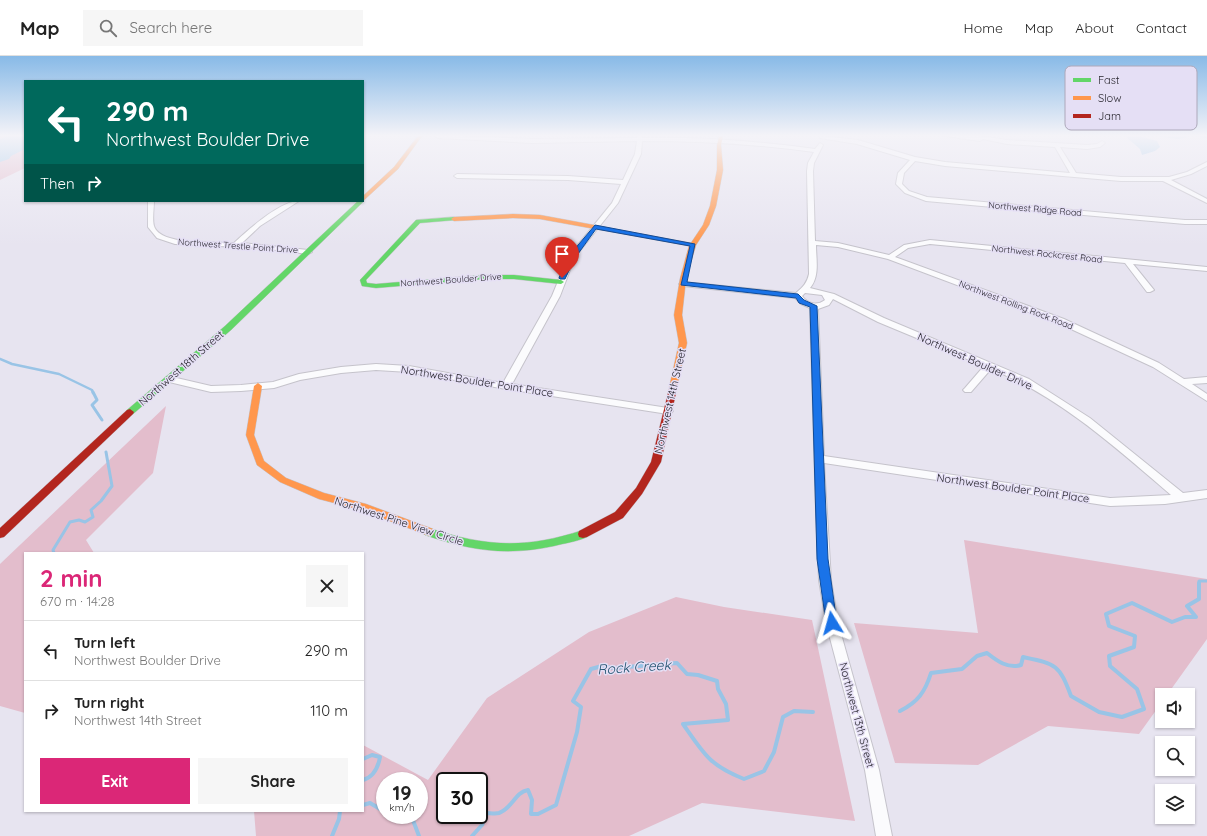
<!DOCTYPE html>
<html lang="en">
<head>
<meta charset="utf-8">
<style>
	:root { --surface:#fff; --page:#f6f6f6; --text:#222; --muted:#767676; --line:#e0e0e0; --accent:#db2777 }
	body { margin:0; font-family:Quicksand,sans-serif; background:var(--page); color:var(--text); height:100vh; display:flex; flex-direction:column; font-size:15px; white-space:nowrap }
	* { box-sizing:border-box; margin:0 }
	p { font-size:13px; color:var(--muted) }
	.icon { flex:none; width:22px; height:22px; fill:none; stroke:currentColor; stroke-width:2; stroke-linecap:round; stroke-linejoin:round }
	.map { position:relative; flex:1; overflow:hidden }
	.drawer { position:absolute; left:24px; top:496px; width:340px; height:260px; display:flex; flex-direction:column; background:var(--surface); border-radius:0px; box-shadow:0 1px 3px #0004 }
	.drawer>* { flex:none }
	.hud { position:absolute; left:24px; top:24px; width:340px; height:122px; border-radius:0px; box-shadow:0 1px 3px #0004; background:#00695c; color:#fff; overflow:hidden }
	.controls { position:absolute; left:1155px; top:632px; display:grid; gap:8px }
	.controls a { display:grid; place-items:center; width:40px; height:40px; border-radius:0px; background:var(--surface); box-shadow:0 1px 3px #0004; font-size:20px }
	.speed { position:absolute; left:376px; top:716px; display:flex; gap:8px; font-size:20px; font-weight:700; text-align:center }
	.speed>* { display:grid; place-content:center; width:52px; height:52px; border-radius:50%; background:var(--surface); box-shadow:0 1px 3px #0004; line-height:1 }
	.speed small { font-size:10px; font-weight:400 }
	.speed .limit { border:2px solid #111; border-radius:6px; background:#fff; color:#111 }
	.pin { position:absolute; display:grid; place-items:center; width:34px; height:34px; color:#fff; margin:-41px -17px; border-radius:50% 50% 50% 0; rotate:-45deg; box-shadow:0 0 4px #0007 }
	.pin .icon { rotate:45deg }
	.me { position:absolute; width:44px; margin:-22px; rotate:352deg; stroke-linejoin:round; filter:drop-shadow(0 0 3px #0008) }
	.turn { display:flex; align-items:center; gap:14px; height:84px; padding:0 16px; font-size:18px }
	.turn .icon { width:52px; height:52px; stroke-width:2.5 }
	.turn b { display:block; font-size:28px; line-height:34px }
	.then { display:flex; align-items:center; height:38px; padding:0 16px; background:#0003; gap:8px; font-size:15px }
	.round { display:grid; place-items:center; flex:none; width:42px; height:42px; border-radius:0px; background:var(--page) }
	.head { display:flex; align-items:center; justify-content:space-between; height:68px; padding:0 16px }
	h1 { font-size:24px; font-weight:800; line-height:30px; color:var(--accent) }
	.cta { display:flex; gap:8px; margin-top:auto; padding:8px 16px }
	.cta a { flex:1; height:46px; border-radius:0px; background:var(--accent); color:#fff; font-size:16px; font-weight:800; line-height:46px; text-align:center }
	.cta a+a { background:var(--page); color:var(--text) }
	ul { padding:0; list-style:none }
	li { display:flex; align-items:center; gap:12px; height:60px; padding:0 16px; border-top:1px solid var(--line) }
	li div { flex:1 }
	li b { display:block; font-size:15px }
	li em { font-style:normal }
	header { display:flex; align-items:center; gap:24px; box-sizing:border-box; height:56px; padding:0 20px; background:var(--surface); border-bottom:1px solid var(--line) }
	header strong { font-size:19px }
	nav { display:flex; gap:22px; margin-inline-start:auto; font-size:14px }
	.search { width:280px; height:36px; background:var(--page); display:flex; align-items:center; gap:10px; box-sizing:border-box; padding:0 14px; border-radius:0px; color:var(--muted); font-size:15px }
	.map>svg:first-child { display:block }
	.green { fill:#e3bdcc; fill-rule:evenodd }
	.water { fill:#99c4e6 }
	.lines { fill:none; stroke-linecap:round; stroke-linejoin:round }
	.stream-far3 { stroke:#99c4e6; stroke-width:2 }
	.stream-far2 { stroke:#99c4e6; stroke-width:2.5 }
	.stream-far1 { stroke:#99c4e6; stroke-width:3 }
	.stream { stroke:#99c4e6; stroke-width:4 }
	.street-casing { stroke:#c5c3cb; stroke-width:2 }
	.fast-casing { stroke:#c5c3cb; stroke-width:1 }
	.slow-casing { stroke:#c5c3cb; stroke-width:1 }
	.jam-casing { stroke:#c5c3cb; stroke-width:1 }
	.street { fill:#fbfbfd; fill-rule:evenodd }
	.fast { fill:#63d668; fill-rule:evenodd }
	.slow { fill:#ff974d; fill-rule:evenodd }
	.jam { fill:#b3261e; fill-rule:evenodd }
	.route { fill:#1a73e8; stroke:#114b97 }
	.labels { text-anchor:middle; stroke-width:3; stroke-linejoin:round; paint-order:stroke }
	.far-street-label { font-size:9px; fill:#29272f; stroke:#e5dff5 }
	.street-label { font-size:11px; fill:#29272f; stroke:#e5dff5 }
	.near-water-label { font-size:14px; font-style:italic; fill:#20516e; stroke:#e5dff5 }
	.key { fill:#e5dff5; stroke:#ada8ba; stroke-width:1 }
	.key-label { font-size:11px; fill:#29272f }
</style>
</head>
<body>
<header>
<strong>Map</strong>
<div class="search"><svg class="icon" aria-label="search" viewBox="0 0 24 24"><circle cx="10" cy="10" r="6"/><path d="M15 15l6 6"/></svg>Search here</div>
<nav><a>Home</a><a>Map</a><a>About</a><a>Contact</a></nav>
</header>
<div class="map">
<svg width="1207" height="780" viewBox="0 0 1207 780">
	<rect width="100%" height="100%" fill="#e7e4f0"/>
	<g class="green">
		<path d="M0 80H25V112L0 124Z"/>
		<path d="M166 350 153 417 86 484 94 497H25V657L0 650V508Z"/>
		<path d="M964 484 1207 523V583L1167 639H1162V646L1139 678 1048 670 978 709 895 707 854 567 978 577Z"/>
		<path d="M676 541 724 551 812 564 855 765 702 747 629 780H256L254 755H363V689L428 724 487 642 589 576ZM385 725H419V759H385ZM445 725H479V759H445Z"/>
	</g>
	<g class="water">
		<path d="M8 80H25V93L11 100 9 103 0 106V83Z"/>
		<path d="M1125 80 1142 81 1157 85 1160 91 1155 95 1142 99 1140 93Z"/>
	</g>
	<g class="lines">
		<g class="stream-far3">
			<path d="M1162 80 1178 82 1188 80"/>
			<path d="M1199 80 1207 81"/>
		</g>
		<path class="stream-far2" d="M0 303 12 308 59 318 92 334 93 337"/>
		<g class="stream-far1">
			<path d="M93 336 97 344 92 349 102 364"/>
			<path d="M54 497 53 494 70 466 79 464 85 466 93 461 91 454 101 445 112 430 106 396"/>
			<path d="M1199 528V525H1207"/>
		</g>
		<g class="stream">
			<path d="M900 655C918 646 925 636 931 617L962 613 977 600 987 597C997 605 1008 613 1021 609L1023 601C1056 608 1059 608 1071 640L1099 656 1122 661 1144 653 1137 633 1110 610 1109 600 1134 591 1135 580 1109 570 1106 558 1132 547 1172 566 1185 561H1196L1187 550 1199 543V527"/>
			<path d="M363 703 372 699 380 701C378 712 374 721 363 724"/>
			<path d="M363 749 370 747 380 753 385 752"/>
			<path d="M411 759 419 780"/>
			<path d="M332 780 339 763 340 755"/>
			<path d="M472 780 482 769 486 757C490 757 495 758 499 757 512 753 515 736 528 734L532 744 531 758H538L556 749 577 676 581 651 573 645 591 613 602 610 614 612 677 607 687 618 698 619 717 625 718 633 726 648 728 664 683 668C704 698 709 709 744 723L764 715 774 696 783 661 794 655 813 656"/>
		</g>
		<defs>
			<g id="street">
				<path d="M435 80H460L532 83 637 82 638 80H642V82C701 81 758 85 815 93L820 87 823 89 814 107 813 115 815 185 838 187 889 199 904 189 930 184 1207 211V215L1133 208 1154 234 1150 236H1147L1125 207 930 188 908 192 895 201 1064 263 1159 307 1184 323 1207 321V327L1192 328 1207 338V345L1153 311 1058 267 888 203 838 191 816 189C816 204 820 220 810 232L834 238 884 262 1029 323 1090 362 1183 437 1207 434V442L1165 448 1110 450 824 407 831 524 838 567 879 714 892 780H876L865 714 826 567 819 524 816 456 810 252 801 248 795 242 683 230 679 228 683 226 796 237C803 231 807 227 809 218L807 115 808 107 814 96C756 88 700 85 642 85L641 98 618 147 575 201 560 240 512 328 668 352 671 353 673 355 671 357 668 358 506 333 409 316 376 314 341 317 300 324 274 332 241 335 211 336 165 325 164 323 168 320 211 330 241 329 273 326 299 318 341 311 376 308 409 310 503 327 552 240 568 201 612 147 621 128 568 124 457 122 454 120 457 118 568 120 623 124 635 98 637 85 532 87 438 82ZM805 237 822 239 825 244C817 250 808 248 802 240ZM833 243 878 266 984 310 965 332 963 334 965 336H971L991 313C1060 341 1115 391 1171 439L1110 442 824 400 818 253 829 249Z"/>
				<path d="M820 80 858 84 915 101 945 106 1070 117 1055 91 1007 88 983 83 980 85 945 80H980L1007 84 1087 89 1097 88 1102 85 1105 87 1100 91 1087 93 1060 91 1076 117 1121 121H1169L1187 116 1207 106V110L1191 118 1171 124 1207 143V147L1163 125H1121L945 110 915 105 904 117 902 128 909 135 927 141 1185 164H1207V168H1185L926 145 905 137 896 128 898 117 910 104 857 88 820 82Z"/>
				<path d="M148 145H154C154 152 152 163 154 170 160 190 217 186 234 187 248 174 280 145 299 145L260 170 242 187 308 194 312 196 308 198 261 192 175 188 157 182 148 171Z"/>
			</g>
			<g id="fast">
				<path d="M363 144V146L231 274 133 358H127L126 356 127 354 225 270 358 145H363Z"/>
				<path d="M454 161 456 162V164L420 167 366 224 367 227 376 228 483 219H514L561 224 564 226 561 228 514 223H483L376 232 362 230 360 224 361 223 416 164Z"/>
				<path d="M429 472C486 491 526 493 583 474L587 475 588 478 587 481C576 486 565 487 554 490 507 500 471 495 425 479L424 476 425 473Z"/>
			</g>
			<g id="slow">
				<path d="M418 80H422L398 113 363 145V140L394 111Z"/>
				<path d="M719 80H723L721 89 723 114 716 150 709 169 696 189 686 223 682 259 687 287 675 339 672 340 668 337 679 287 674 259 680 223 689 190 540 163 513 162 454 165 451 163 454 161 513 158 540 159 691 187 703 169 710 150 717 114V89Z"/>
				<path d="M258 327 262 330 254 379 264 405 286 422 324 437 366 448 433 473 434 476 433 479 429 480 361 454 319 443 280 426 257 409 246 379 254 330Z"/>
			</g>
			<g id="jam">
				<path d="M672 334 676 337 661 406 642 438 623 462 587 481 583 482 579 481 578 478 579 475 615 456 636 432 651 406 668 337Z"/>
				<path d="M130 353 134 356 133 358 4 481 0 482V472L127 354Z"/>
			</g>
		</defs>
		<use href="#street" class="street-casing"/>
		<use href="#fast" class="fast-casing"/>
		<use href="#slow" class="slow-casing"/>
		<use href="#jam" class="jam-casing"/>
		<use href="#street" class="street"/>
		<use href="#fast" class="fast"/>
		<use href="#slow" class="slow"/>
		<use href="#jam" class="jam"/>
	</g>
	<linearGradient id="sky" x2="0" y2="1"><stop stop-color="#88bae7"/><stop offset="0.42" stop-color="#f4f3f8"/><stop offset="1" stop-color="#f4f3f8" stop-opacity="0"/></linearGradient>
	<rect width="1207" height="189" fill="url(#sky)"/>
	<path class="route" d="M595 169 695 188 687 226 798 238 804 244 817 250 828 503 837 567 836 570 832 572 828 570 826 567 817 503 810 251 799 247 796 242 681 229 690 190 596 173 575 202 565 223H560L559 222 568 201Z"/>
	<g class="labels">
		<g class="far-street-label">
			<text transform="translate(1035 153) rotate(5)" y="3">Northwest Ridge Road</text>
			<text transform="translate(238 190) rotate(4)" y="3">Northwest Trestle Point Drive</text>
			<text transform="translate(1047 198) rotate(6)" y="3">Northwest Rockcrest Road</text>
			<text transform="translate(451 224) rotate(-4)" y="3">Northwest Boulder Drive</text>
			<text transform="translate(1016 249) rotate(21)" y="3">Northwest Rolling Rock Road</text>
		</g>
		<g class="street-label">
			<text transform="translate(975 305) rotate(24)" y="4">Northwest Boulder Drive</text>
			<text transform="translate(181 312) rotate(-41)" y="4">Northwest 18th Street</text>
			<text transform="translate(477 325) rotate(9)" y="4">Northwest Boulder Point Place</text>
			<text transform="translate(670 345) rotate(-77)" y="4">Northwest 14th Street</text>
			<text transform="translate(1013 432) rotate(8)" y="4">Northwest Boulder Point Place</text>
			<text transform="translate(399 465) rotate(18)" y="4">Northwest Pine View Circle</text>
			<text transform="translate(857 659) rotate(75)" y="4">Northwest 13th Street</text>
		</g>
		<g class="near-water-label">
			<text transform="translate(634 611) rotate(-4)" y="5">Rock Creek</text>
		</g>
	</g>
	<rect x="1065" y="10" width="132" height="64" rx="6" class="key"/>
	<rect x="1073" y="22" width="18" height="4" fill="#63d668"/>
	<rect x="1073" y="40" width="18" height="4" fill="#ff974d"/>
	<rect x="1073" y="58" width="18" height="4" fill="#b3261e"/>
	<g class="key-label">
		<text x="1098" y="28">Fast</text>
		<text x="1098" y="46">Slow</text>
		<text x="1098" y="64">Jam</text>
	</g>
</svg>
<div class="controls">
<a><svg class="icon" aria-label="sound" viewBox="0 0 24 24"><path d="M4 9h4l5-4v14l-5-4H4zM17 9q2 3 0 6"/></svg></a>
<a><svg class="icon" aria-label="search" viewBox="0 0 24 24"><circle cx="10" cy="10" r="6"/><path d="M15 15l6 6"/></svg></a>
<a><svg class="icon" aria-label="layers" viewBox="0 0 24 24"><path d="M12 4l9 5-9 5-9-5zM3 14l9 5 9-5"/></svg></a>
</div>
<div class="speed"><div>19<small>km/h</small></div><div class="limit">30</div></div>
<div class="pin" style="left:562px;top:222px;background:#d93025"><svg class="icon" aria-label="arrive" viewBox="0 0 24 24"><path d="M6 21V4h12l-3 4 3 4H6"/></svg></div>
<svg class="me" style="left:832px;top:567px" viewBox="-20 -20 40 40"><path d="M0-17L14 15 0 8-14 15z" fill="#1a73e8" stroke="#fff" stroke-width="4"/></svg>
<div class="hud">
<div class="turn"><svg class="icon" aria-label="left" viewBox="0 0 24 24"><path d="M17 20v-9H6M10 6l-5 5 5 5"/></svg><div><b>290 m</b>Northwest Boulder Drive</div></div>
<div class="then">Then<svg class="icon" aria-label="right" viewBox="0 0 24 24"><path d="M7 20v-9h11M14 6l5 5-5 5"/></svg></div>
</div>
<section class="drawer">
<div class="head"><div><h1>2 min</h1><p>670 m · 14:28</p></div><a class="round"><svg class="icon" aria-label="close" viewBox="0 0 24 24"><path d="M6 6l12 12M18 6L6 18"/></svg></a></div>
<ul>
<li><svg class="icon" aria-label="left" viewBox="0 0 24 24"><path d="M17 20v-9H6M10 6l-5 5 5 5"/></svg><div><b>Turn left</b><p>Northwest Boulder Drive</p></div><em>290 m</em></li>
<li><svg class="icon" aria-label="right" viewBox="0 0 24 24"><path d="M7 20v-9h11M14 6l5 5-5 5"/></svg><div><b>Turn right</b><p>Northwest 14th Street</p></div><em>110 m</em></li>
</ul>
<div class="cta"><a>Exit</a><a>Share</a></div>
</section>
</div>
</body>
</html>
